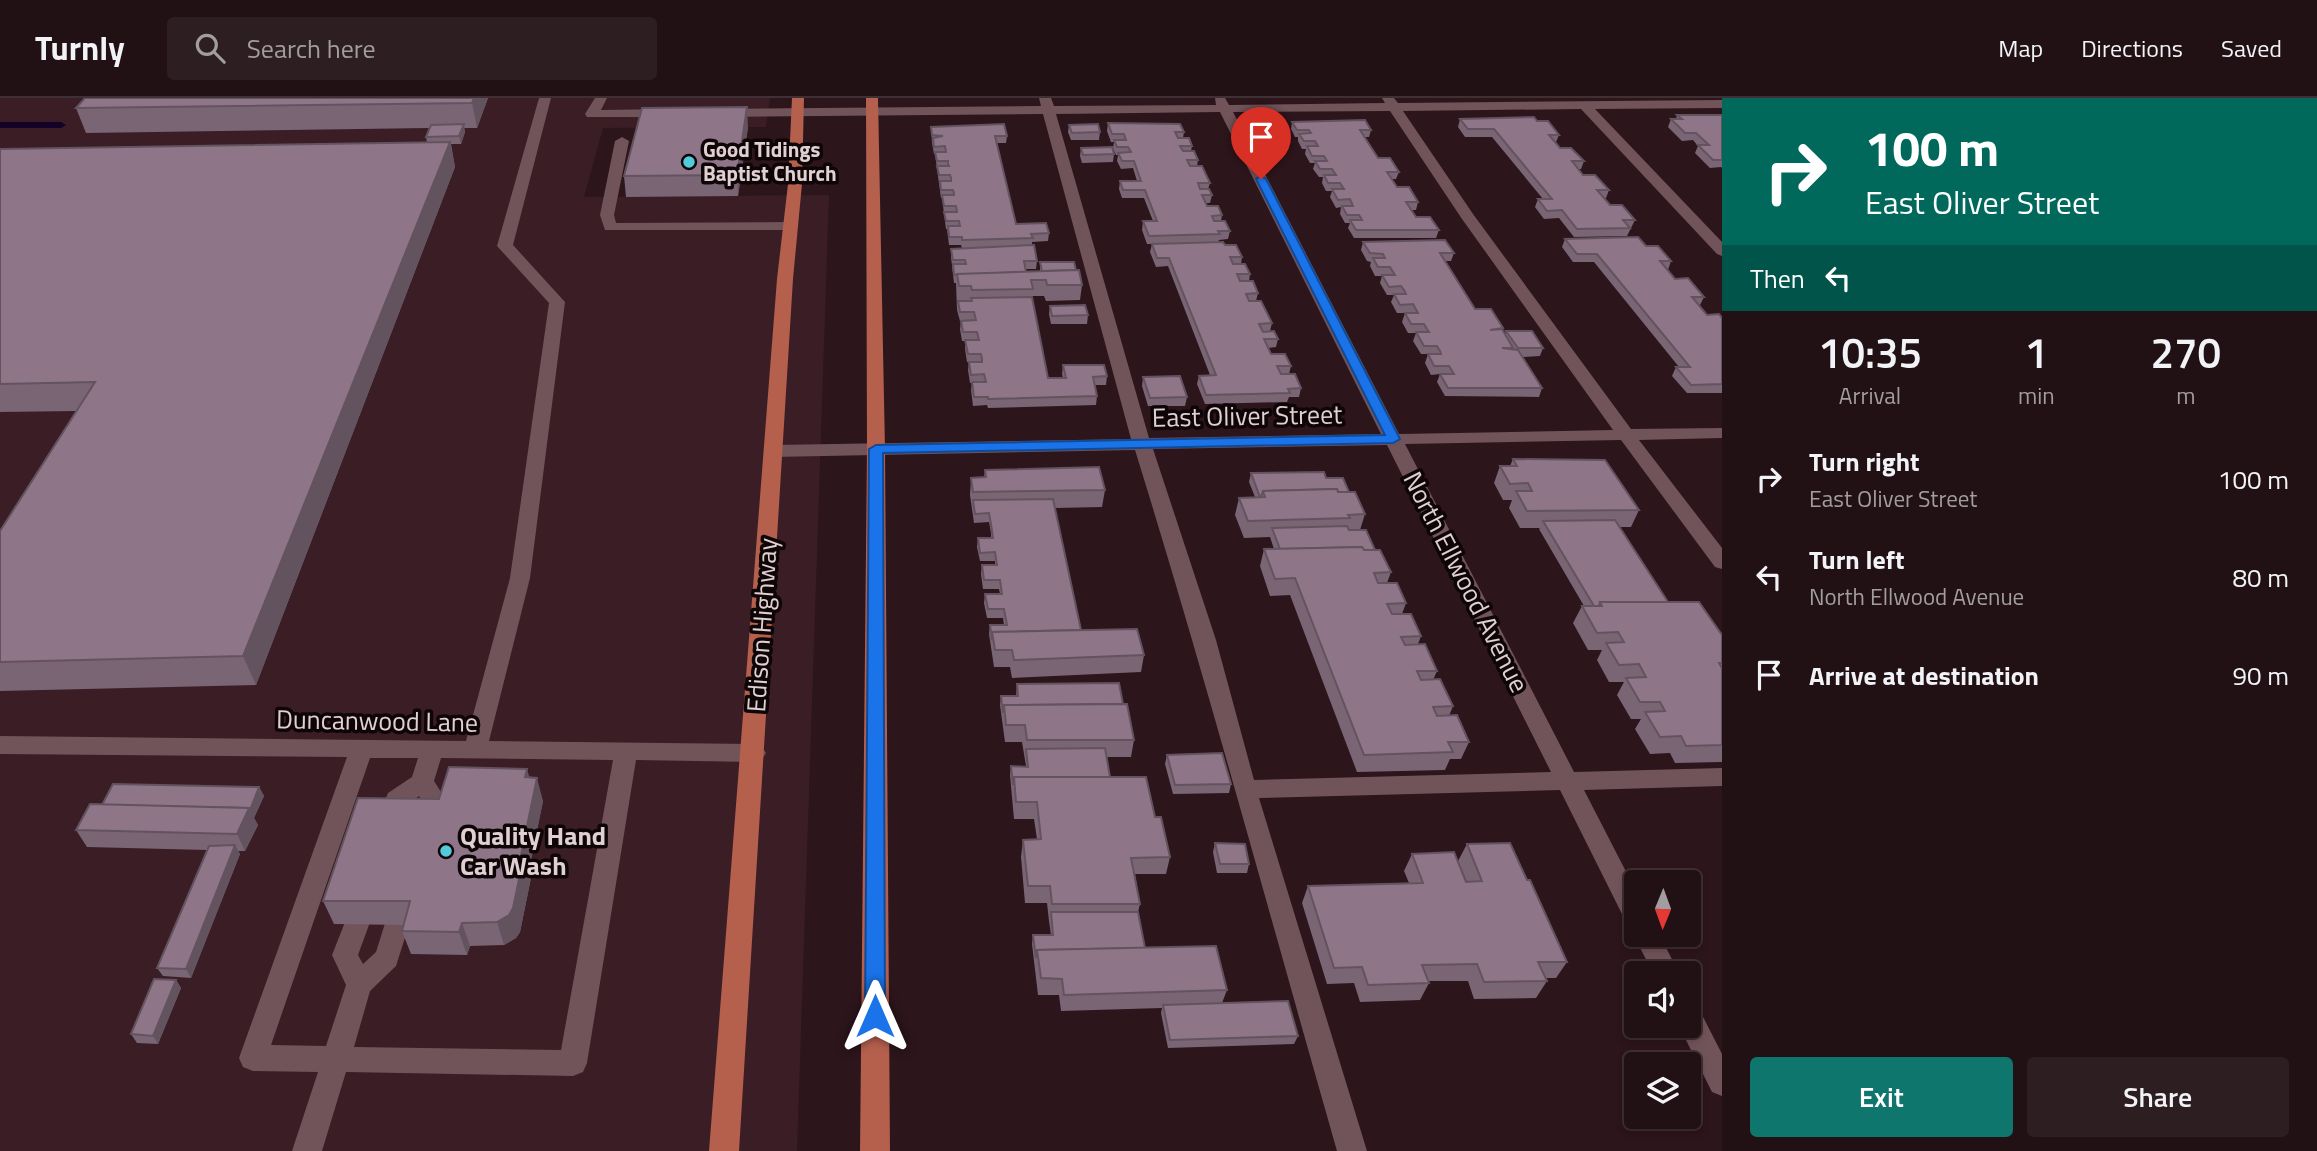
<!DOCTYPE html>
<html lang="en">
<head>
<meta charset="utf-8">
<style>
	:root { --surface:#211014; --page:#2d1e22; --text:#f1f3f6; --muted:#a29da0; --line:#3e3034; --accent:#0f766e }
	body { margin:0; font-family:"Titillium Web",sans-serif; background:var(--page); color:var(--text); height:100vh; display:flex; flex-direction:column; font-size:26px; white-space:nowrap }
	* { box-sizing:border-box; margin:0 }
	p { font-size:23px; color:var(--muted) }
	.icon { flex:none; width:38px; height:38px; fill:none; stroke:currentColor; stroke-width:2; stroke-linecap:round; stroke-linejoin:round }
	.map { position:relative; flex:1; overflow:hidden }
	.drawer { display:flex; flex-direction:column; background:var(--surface); width:595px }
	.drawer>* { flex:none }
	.guide { background:#00695c; color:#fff; overflow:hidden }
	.needle { width:46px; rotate:181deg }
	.fabs { position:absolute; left:1624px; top:772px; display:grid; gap:14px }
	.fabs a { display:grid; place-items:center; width:77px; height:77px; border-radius:7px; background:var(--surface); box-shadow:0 4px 10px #0003,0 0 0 2px var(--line); font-size:35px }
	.pin { position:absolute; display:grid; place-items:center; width:60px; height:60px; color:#fff; margin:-72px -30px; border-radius:50% 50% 50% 0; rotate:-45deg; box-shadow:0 0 7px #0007 }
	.pin .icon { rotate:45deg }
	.me { position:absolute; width:77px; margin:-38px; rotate:0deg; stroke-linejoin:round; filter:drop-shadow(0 0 5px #0008) }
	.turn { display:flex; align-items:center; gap:24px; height:147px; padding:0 28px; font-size:32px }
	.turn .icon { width:91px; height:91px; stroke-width:2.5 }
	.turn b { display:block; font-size:49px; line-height:60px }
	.then { display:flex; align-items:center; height:66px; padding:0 28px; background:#0003; gap:14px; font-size:26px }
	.eta { display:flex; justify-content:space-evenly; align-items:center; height:119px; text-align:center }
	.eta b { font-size:42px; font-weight:600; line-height:49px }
	.button { display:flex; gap:14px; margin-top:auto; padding:14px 28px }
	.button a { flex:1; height:80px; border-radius:7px; background:var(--accent); color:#fff; font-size:28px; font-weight:600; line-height:80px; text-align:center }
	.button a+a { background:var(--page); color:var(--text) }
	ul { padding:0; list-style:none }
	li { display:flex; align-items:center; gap:21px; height:98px; padding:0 28px }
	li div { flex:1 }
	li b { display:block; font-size:26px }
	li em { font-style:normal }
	header { display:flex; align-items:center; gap:42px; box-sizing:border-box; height:98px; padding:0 35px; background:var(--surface); border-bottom:2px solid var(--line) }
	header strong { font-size:33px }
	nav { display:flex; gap:38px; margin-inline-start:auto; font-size:24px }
	.search { width:490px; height:63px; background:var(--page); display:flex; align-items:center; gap:18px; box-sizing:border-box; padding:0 24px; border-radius:7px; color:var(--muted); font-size:26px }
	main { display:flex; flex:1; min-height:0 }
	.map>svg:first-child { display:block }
	.built { fill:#3a1d25 }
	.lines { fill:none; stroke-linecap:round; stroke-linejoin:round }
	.stream { fill:#140127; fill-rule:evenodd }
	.minor { fill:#71545a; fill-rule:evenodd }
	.major { fill:#b55f4d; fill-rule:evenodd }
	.wall { fill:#7a6575 }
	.shaded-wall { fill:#63535f }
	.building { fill:#8e7688; stroke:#63535f; stroke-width:2 }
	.route { fill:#1a73e8; stroke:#114b97; stroke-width:2 }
	.poi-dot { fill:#53cadc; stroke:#0e0507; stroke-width:2.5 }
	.labels { text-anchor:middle; stroke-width:7; stroke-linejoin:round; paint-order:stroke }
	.far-poi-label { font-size:21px; font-weight:bold; fill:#e1d0d3; stroke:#0e0507; text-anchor:start }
	.street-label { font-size:26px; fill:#e1d0d3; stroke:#0e0507 }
	.poi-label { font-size:26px; font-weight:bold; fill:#e1d0d3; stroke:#0e0507; text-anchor:start }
</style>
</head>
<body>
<header>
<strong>Turnly</strong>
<div class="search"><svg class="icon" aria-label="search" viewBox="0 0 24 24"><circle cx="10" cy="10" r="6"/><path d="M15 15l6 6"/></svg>Search here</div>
<nav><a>Map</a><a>Directions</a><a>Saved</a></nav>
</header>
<main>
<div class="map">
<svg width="1722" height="1053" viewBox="0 0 1722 1053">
	<rect width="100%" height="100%" fill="#2c151b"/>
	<path class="built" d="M0 0H770L766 29 603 30 584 99 829 97 797 1053H0Z"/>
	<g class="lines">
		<path class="stream" d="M0 24H61L66 27 61 30H0Z"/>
		<g class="minor">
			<path d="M539 0H551L513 147 565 204 530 480 489 643 754 646 762 649 766 655 762 661 754 664 636 662 587 965 583 974 573 978 346 974 322 1053H292L318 974 253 973 243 969 239 960 347 659 0 656V638L466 643 510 480 549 205 497 148ZM370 660H418L412 679 388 695 376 724 379 731 388 734 397 731 406 708 419 698 424 706 417 725 420 732 429 735 438 732 448 705 434 683 441 660 613 662 561 952 354 949 370 893 396 868 409 827 405 819 396 816 387 819 376 854 363 866 358 857 369 827 365 819 356 816 347 819 332 857 346 887 326 948 271 947Z"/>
			<path d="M595 0H607L601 12 670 11 676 15 670 19H587L585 16Z"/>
			<path d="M1039 0H1051L1054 8 1216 7 1215 0H1225L1229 7 1385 5 1382 0H1394L1398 5 1722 2V10L1595 11 1722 144V158L1717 156 1581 11 1403 13 1473 116 1631 331 1722 330V340L1639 342 1722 450V471L1715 469 1621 342 1405 346 1574 674 1722 670V688L1584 692 1636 793V829L1627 826 1560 692 1259 700 1367 1053H1337C1270 819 1207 584 1135 352L773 359 764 353 773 347 1131 341 1043 16 720 19 714 15 720 11 1041 8ZM1390 13 1462 121 1613 332 1399 336 1233 14ZM1220 14 1381 336 1149 340 1056 16ZM1387 347 1551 674 1254 682 1216 542 1153 351Z"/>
			<path d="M622 39 629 43 614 117 616 125 791 124 798 128 791 132H605L600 117 615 43Z"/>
			<path d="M1636 829V836H1659L1679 875H1653L1633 836Z"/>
			<path d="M1689 908 1699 911 1722 956V998L1712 994 1679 928H1689Z"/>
		</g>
		<g class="major">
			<path d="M792 0H804L802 86 793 181 739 1053H709L777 181 788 86Z"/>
			<path d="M866 0H878L885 351 890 1053H860L867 351Z"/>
		</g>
	</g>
	<g class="wall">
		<path d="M488 0 477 30H464L465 34 461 46H451L455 69 256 587 0 593V433L77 313 0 314V51L427 45 426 39 429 30 86 35 76 10Z"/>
		<path d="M1677 17H1722V70L1721 69 1710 70 1695 55 1698 48 1693 42 1682 43 1668 29 1671 21H1676Z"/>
		<path d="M1460 21 1537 23 1559 37 1556 44H1555L1560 50 1584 63 1581 71H1579L1583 77 1609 92 1606 100H1604L1610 107 1635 122 1627 138 1574 139 1559 120 1544 121 1535 109 1538 101H1543L1492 39H1465L1458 29Z"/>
		<path d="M1292 24 1371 32 1369 39H1365L1378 60 1399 74 1396 81H1392L1397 89 1418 104 1416 112H1411L1416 119 1439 132 1436 140H1354L1348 130 1350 125H1345L1340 116 1341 109 1336 110 1330 99 1332 93H1326L1322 85 1323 79H1319L1313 71 1315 65H1310L1305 56 1306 51H1302L1298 43V39H1295L1291 31Z"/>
		<path d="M1108 25 1184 34 1183 40 1192 48 1191 53 1198 62 1197 68 1210 85 1208 91 1212 97 1210 105H1206L1207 108 1222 117 1221 123 1230 133 1228 141 1219 142 1218 144 1242 159 1241 166 1250 176 1249 183 1258 195 1256 203 1272 225 1270 233 1278 241 1276 249 1268 250 1271 256 1291 268 1289 276 1301 290 1299 299H1289L1287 304 1205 306 1197 286 1199 278 1210 277 1168 168 1156 169 1150 154 1152 146H1147L1142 132 1143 123H1153L1144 100H1122L1119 91 1120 83H1137L1133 70 1121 71 1117 63 1118 57H1116L1113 50 1114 44H1111L1107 33Z"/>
		<path d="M1069 27 1100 34 1099 42H1071L1068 34Z"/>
		<path d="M748 29 738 98 626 99 624 78Z"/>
		<path d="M931 29 1007 38 1006 45H997L1016 126 1049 135 1048 143 1032 144V147L1037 163 1036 171H1025L1026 174 1040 173V164L1076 172 1082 187 1080 202 1046 203 1044 198H1032L1048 280H1063L1062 276 1063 267 1107 278 1106 287H1095L1097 298 1096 307 988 310 987 307 973 308 971 292 972 285H970L968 272 969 264H967L965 251V243H962L960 231 961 223H966H960L957 212 956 185H954L951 159V151L962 150 961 147H949L947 131H946L942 100H941L935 56H934L932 45Z"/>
		<path d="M1081 50 1114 56 1113 64 1082 65 1080 58Z"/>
		<path d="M1565 141 1646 148 1671 163 1668 172 1675 181 1704 199 1700 207H1699L1707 217 1722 220V295H1687L1672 278 1676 269H1679L1594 164H1573L1562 149Z"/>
		<path d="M1363 144 1454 155 1451 163H1445L1475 211 1503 230 1502 233 1505 237 1506 233 1543 250 1540 258 1522 259 1542 290 1539 299 1445 298 1437 284 1440 276 1431 277 1425 265 1428 256H1421L1413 243 1416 235H1408L1402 224 1405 215H1410H1397L1391 204 1394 197H1387L1380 185 1382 178H1375L1370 168 1371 164 1367 163 1361 152Z"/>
		<path d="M1050 208 1088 217 1087 226H1051L1049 216Z"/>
		<path d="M1143 279 1187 299 1185 308H1148L1142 288Z"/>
		<path d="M1513 361 1639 412 1631 429H1620L1668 504 1722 537V664L1675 665 1670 655 1650 656 1635 631 1641 621H1631L1617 597 1624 584H1609L1597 562 1602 552H1588L1573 525 1582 508H1584L1539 431 1540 430H1520L1509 410 1512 402H1503L1494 385 1500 368H1510Z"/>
		<path d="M985 372 1105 392 1102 409 1055 410 1081 532 1144 557 1141 574 1012 580 1010 569H994L989 536 990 527H1004L1003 520H987L984 505 985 496H1000L999 491H983L981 476 982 467H995V463H980L977 449 978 440H991V435L989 424 974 425 970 397 971 380H984Z"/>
		<path d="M1251 375 1326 380 1349 394 1365 416 1360 432 1391 474 1387 485 1406 505 1402 516 1421 538 1418 546 1437 573 1433 582 1453 608 1449 618 1469 644 1461 661H1450L1445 672 1357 674 1290 497 1270 498 1260 468 1264 451H1274L1270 439 1244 440 1235 417 1239 400 1255 399 1249 384Z"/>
		<path d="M1017 586 1123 606 1134 642 1131 659H1106L1110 679 1155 719 1170 759 1166 776H1135L1140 806 1138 814 1145 850 1227 892 1222 905 1298 938 1294 946 1168 950 1161 915 1162 910 1061 913 1059 897H1038L1032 846 1033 837H1051L1049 823 1047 805H1025L1021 759 1023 742 1037 741 1034 721H1014L1010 677 1011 668H1026L1022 644H1005L1000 607 1001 598H1016Z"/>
		<path d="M1167 657 1231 686 1229 695 1173 696 1165 666Z"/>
		<path d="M530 680 543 703 529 772 531 780 520 834 516 840 504 847 470 848 467 857 411 856 402 833 404 827 334 826 323 803 439 701Z"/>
		<path d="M259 689 264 698 254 720 258 727 245 753H238L240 756 191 880 163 878 157 870 207 752 87 749 76 732 102 707Z"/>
		<path d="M1215 745 1249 766 1247 775H1217L1213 754Z"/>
		<path d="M1467 746 1527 782 1567 864 1556 880H1545L1547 883 1536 900 1474 901 1468 883H1428L1429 885 1420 902 1360 904 1354 885 1327 886 1302 805 1308 788 1409 785 1404 773 1412 756 1467 784 1458 763Z"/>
		<path d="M176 882 181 890 158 946 137 945 131 936Z"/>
	</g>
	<g class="shaded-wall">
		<path d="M474 0H488L477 30 472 5Z"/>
		<path d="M747 9 748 29 738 98 737 77Z"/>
		<path d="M464 26 465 34 461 46 459 38Z"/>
		<path d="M450 44 455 69 256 587 243 558Z"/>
		<path d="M527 671 534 694 525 679Z"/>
		<path d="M537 680 543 703 529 772 531 780 520 834 516 840 504 847 497 824 521 757Z"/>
		<path d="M259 689 264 698 254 720 258 727 245 753 237 736Z"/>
		<path d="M235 747 240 756 191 880 186 871Z"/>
		<path d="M462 825 470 848 467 857 459 834Z"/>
		<path d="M176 882 181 890 158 946 153 938Z"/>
	</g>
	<g class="building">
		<path d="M85 0H474L472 5 76 10Z"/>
		<path d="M747 9 737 77 624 78 642 10Z"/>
		<path d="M1677 17H1722V62H1713L1698 47H1709L1696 35H1685L1671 21H1682Z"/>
		<path d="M1534 19 1537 23H1548L1559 37H1549L1560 50H1571L1584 63H1572L1583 77H1595L1609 92H1597L1610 107H1622L1635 122H1623L1630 130 1577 131 1562 112 1547 113 1538 101H1552L1494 31H1468L1460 21Z"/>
		<path d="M1365 22 1371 32H1360L1378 60H1390L1399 74H1387L1397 89H1409L1418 104H1406L1416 119H1430L1439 132H1356L1350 122H1362L1361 120 1359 117H1347L1342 108H1353L1350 101 1338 102 1332 91H1344L1340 85H1328L1324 77H1336L1332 71H1320L1315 63H1327L1324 58H1312L1307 48H1318L1315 43H1304L1299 36 1311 35 1309 32H1297L1292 24Z"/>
		<path d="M1108 25 1180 26 1184 34H1175L1178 40H1189L1192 48H1180L1183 53H1194L1198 62H1187L1190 68H1202L1210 85H1198L1200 91H1209L1212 97H1202L1207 108H1218L1222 117 1212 118 1214 123H1225L1230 133H1218L1220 136 1149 138 1143 123H1157L1145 92H1123L1120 83H1141L1134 63H1122L1118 55 1131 54 1128 49H1117L1114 42H1126L1124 36H1112Z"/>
		<path d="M464 26 459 38 426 39 431 27Z"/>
		<path d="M1004 26 1007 38H995L1016 126 1046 125 1049 135 1031 136 1033 140 962 142V139H949L948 128H960L959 123H946L944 114H957L956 108H944L942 97H954V95L953 92H941L940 83H951V80L950 77H939L937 68H949L948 66V63H937L935 54H946L945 48 934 49 933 40 943 38 932 37 931 29Z"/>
		<path d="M1098 26 1100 34 1072 35 1069 27Z"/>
		<path d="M450 44 243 558 0 564V433L95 284 0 286V51Z"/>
		<path d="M1112 49 1114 56 1083 57 1081 50Z"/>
		<path d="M1638 139 1646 148H1658L1671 163H1660L1675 181 1688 180 1704 199H1692L1707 217 1719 216 1722 220V286L1691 287 1676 269H1690L1597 156H1577L1565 141Z"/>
		<path d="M1445 142 1454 155H1440L1475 211H1491L1503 230 1490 232 1502 231 1513 250H1502L1518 252 1542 290H1448L1440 276H1454L1449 268H1434L1428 256H1441L1440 253 1437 248H1424L1416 234H1429L1427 231 1424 226H1411L1405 215H1418L1413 206 1400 207 1394 196H1406L1404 192 1401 188 1389 189 1382 177H1395L1390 169H1378L1373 160H1385L1383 156 1370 155 1363 144Z"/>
		<path d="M1223 144 1225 147H1236L1242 159H1230L1233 166H1245L1250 176H1237L1240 183H1253L1258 195 1246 196 1249 203H1261L1272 225 1259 226 1263 234 1274 233 1278 241H1264L1271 256H1285L1291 268H1277L1281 276H1295L1301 290 1288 291 1290 295 1206 297 1199 278 1216 277 1169 160H1157L1152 146Z"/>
		<path d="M1034 147 1037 163H1024L1026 174 954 177 953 166H966L965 162H953L951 151Z"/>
		<path d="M1040 164H1074L1076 172 1042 173Z"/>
		<path d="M1079 172 1082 187H1047L1046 182H1031L1033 191 972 192 971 188H959L957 176Z"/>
		<path d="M1032 199 1048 280H1066L1063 267H1104L1107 278 1093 279 1097 298 988 301V299H974L972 284H986L984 276 971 277 969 264H982V261L981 256H968L965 242H979L977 234H963L961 223 976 222 974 214H960L958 203H972L971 200Z"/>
		<path d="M1085 207 1088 217 1052 218 1050 208Z"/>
		<path d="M1506 233H1532L1543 250H1518Z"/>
		<path d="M1180 278 1187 299 1150 300 1143 279Z"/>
		<path d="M1513 361 1605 362 1639 412 1527 413 1516 393H1532L1528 385 1510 386 1500 368H1517Z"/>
		<path d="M1099 369 1105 392 973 394 971 380 986 379 985 372Z"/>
		<path d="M1324 374 1326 380H1343L1349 394H1338L1337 391 1263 393 1261 399H1260L1251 375Z"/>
		<path d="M1337 391 1338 394H1355L1365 416 1348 417 1350 420 1248 423 1239 400 1265 399 1263 393Z"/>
		<path d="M1053 401 1081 532 992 534V542L990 527H1007L1004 511H988L985 496H1002L1000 482H984L982 467H997L995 454 980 455 978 440H993L991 426 989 415 975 416 973 402Z"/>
		<path d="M1615 422 1668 504H1600L1599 508H1594L1543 423Z"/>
		<path d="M1347 428 1349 432H1366L1375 452H1364L1362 449 1280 451 1272 430Z"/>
		<path d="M1362 449 1364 452H1380L1391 474 1374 475 1378 485H1397L1406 505 1387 506 1392 516H1411L1421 538 1401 539 1405 547 1425 546 1437 573H1417L1421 582 1440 581 1453 608 1433 609 1437 618 1457 617 1469 644H1448L1453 654 1364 657 1295 480 1275 481 1264 451Z"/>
		<path d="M1600 504H1699L1722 537V565H1719L1722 570V647L1686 648 1681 638 1660 639 1645 614 1665 613 1660 604H1640L1626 580 1646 579 1639 566 1619 567 1606 545 1624 544 1618 534 1597 535 1582 508H1602Z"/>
		<path d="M1137 531 1144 557 1014 562 1012 552H995L992 534Z"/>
		<path d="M1119 585 1123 606 1004 607 1003 615 1001 598H1018L1017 586Z"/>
		<path d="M1127 606 1134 642H1027L1025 627H1006L1004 607Z"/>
		<path d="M1105 650 1110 679H1014L1013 687 1011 668 1028 669 1026 651Z"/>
		<path d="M1222 655 1231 686 1175 687 1167 657Z"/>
		<path d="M449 669 527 671 525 679 537 680 521 757H524L513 810 509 817 497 824 462 825 459 834 402 833 410 803H323L358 700 439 701Z"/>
		<path d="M1014 679H1146L1155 719H1161L1170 759 1131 760 1140 806H1052L1050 788H1028L1023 742 1041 741 1037 704H1016Z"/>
		<path d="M113 686 259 689 250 712 249 710 102 707Z"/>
		<path d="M90 706 249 710 237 736 76 732Z"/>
		<path d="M1215 745 1245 746 1249 766H1220Z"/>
		<path d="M1510 745 1527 782H1530L1567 864H1538L1547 883 1484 884 1477 866 1422 867 1429 885 1368 887 1362 869 1334 870 1308 788 1423 785 1412 756 1454 754 1466 784 1482 783 1467 746Z"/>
		<path d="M235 747 186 871 157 870 209 748Z"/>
		<path d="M1051 814H1138L1145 850 1037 852 1036 860 1033 837H1053Z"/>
		<path d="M1216 848 1227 892 1064 897 1062 881 1041 880 1037 852Z"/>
		<path d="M154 881 176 882 153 938 131 936Z"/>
		<path d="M1288 903 1298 938 1170 942 1163 907Z"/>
	</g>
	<path class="route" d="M1261 78 1266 81 1400 341 1393 345 883 355 885 918 882 925 875 927 868 925 865 918 869 351 876 347 1385 337 1256 81Z"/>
	<g class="poi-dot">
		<circle cx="689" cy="64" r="7"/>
		<circle cx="446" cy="753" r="7"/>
	</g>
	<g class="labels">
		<g class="far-poi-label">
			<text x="703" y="59">Good Tidings<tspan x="703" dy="24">Baptist Church</tspan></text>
		</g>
		<g class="street-label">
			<text transform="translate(1247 318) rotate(-1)" y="9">East Oliver Street</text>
			<text transform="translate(1466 484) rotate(63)" y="9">North Ellwood Avenue</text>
			<text transform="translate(762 527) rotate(-86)" y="9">Edison Highway</text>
			<text transform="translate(377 623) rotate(1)" y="9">Duncanwood Lane</text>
		</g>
		<g class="poi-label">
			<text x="460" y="747">Quality Hand<tspan x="460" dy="30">Car Wash</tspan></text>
		</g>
	</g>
</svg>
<div class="fabs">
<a><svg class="needle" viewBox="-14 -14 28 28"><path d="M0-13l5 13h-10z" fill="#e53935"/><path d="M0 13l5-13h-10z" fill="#a29da0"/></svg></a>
<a><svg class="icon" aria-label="sound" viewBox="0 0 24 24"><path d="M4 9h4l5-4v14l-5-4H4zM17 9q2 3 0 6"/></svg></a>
<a><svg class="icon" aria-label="layers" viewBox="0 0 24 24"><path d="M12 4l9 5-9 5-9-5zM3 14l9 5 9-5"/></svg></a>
</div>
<div class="pin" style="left:1261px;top:81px;background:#d93025"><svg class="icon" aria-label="arrive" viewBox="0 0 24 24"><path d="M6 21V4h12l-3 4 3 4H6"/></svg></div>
<svg class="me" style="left:875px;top:918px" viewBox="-20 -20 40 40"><path d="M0-17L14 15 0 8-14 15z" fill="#1a73e8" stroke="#fff" stroke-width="4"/></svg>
</div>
<section class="drawer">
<div class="guide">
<div class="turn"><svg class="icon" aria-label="right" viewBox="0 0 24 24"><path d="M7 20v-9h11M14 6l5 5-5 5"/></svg><div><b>100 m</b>East Oliver Street</div></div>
<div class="then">Then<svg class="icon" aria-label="left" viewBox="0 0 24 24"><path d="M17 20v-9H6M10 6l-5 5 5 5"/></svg></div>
</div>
<div class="eta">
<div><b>10:35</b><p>Arrival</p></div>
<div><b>1</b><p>min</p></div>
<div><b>270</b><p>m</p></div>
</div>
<ul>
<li><svg class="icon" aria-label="right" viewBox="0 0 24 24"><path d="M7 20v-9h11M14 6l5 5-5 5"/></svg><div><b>Turn right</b><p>East Oliver Street</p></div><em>100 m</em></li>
<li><svg class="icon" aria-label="left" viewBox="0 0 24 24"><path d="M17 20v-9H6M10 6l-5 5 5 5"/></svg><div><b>Turn left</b><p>North Ellwood Avenue</p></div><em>80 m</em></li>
<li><svg class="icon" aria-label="arrive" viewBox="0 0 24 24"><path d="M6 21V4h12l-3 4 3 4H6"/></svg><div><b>Arrive at destination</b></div><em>90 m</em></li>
</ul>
<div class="button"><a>Exit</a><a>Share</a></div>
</section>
</main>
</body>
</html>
